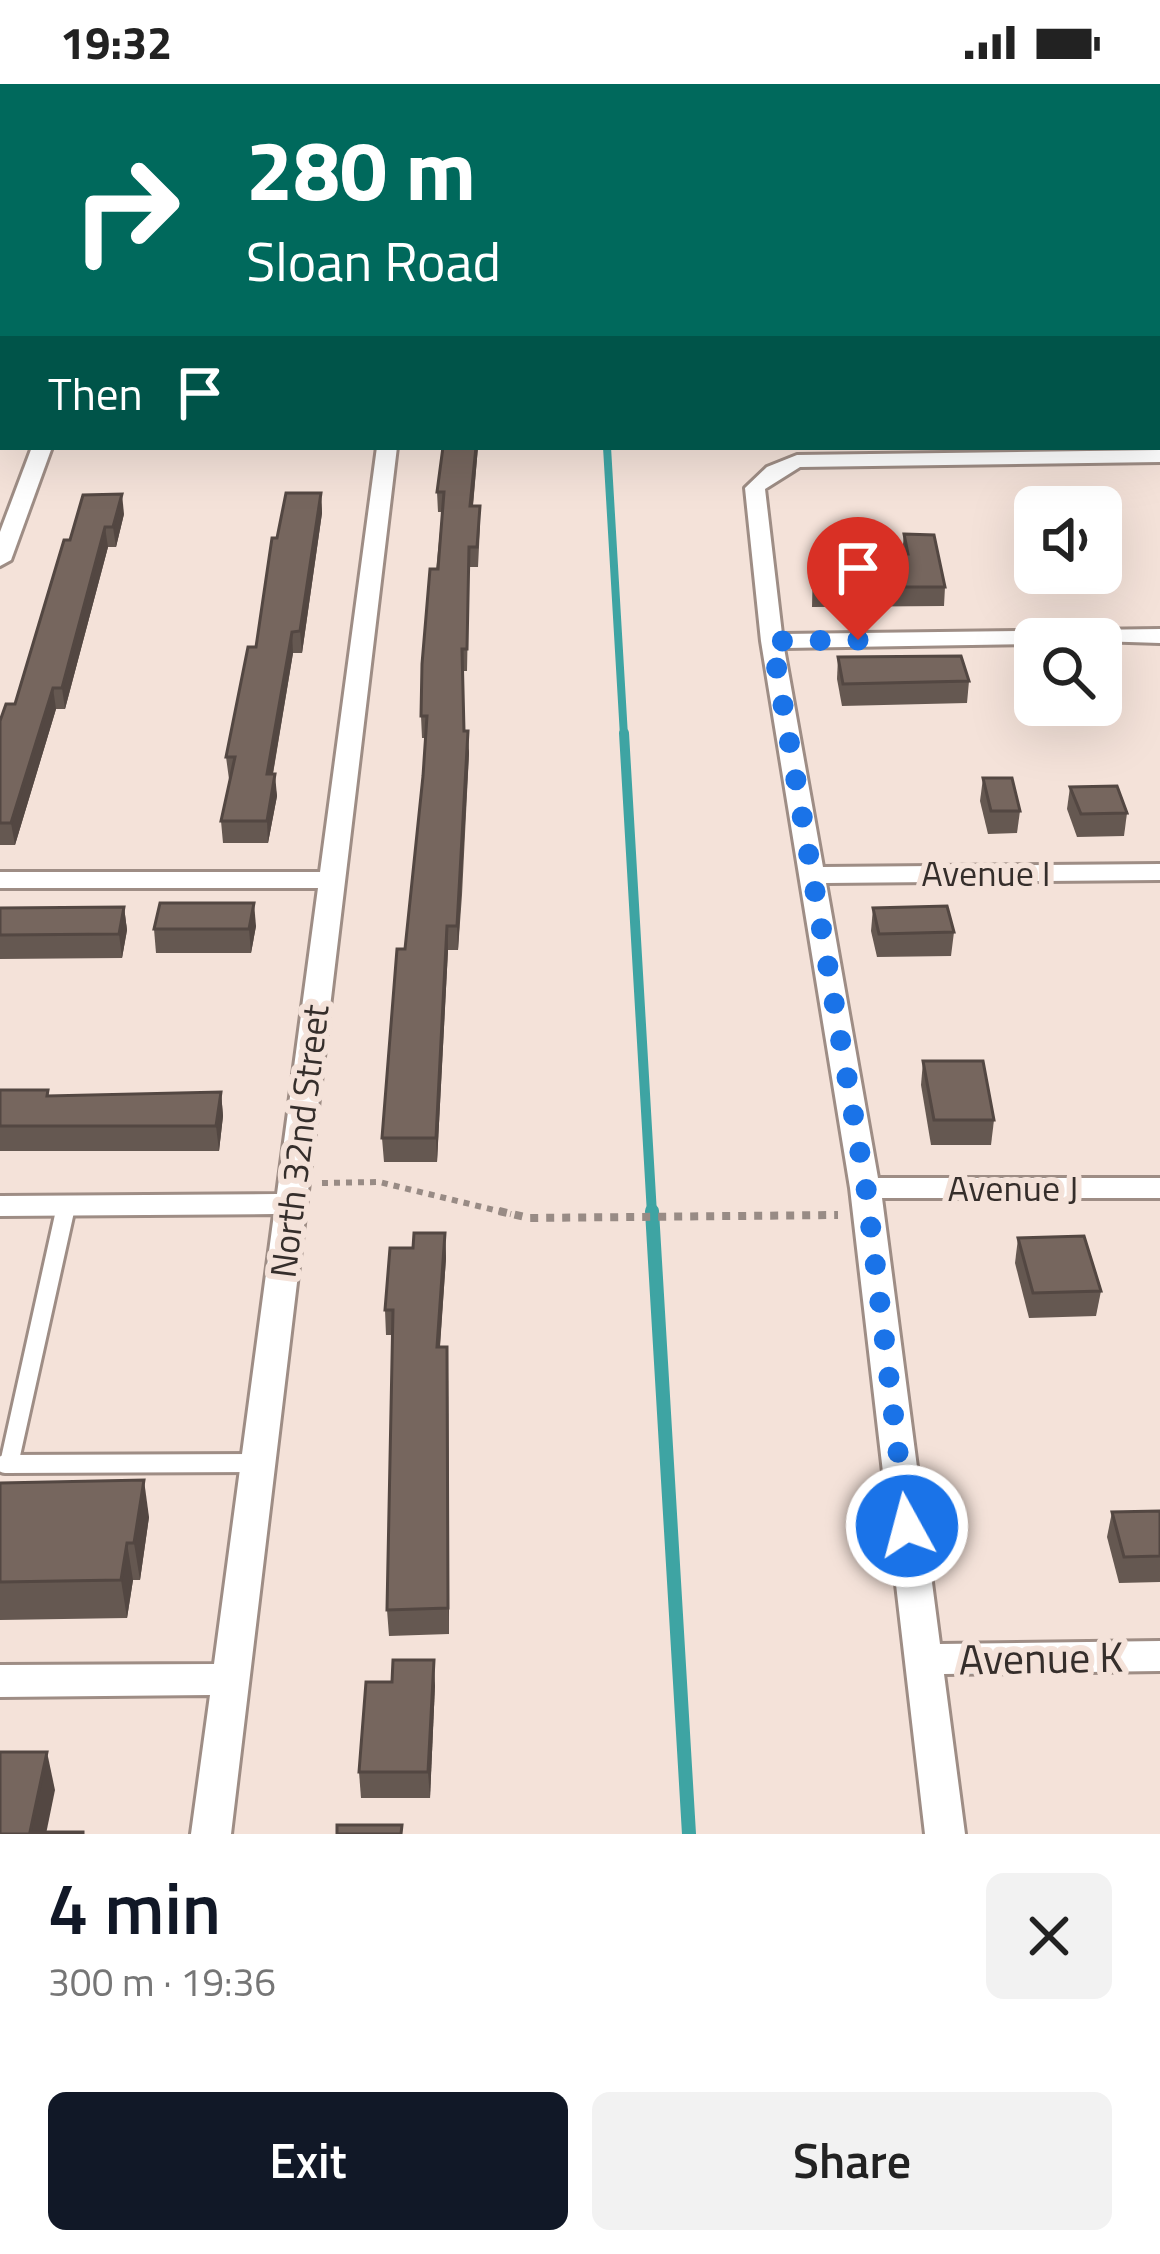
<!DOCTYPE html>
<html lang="en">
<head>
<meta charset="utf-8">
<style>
	:root { --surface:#fff; --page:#f2f2f2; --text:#222; --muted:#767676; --accent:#111827 }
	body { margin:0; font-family:"Titillium Web",sans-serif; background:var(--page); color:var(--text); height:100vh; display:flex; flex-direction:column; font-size:45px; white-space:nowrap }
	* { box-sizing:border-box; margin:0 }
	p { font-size:39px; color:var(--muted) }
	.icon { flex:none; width:66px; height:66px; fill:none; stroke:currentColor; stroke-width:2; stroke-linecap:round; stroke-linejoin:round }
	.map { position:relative; height:1750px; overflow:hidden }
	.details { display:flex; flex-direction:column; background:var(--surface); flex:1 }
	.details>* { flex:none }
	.guide { position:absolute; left:0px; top:0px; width:1161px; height:366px; box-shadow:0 12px 48px #0002; background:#00695c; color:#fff; overflow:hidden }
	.buttons { position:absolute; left:1014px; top:402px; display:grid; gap:24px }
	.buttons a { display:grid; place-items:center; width:108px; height:108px; border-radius:18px; background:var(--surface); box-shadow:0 12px 48px #0002; font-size:60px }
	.pin { position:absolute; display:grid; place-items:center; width:102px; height:102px; color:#fff; margin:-123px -51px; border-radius:50% 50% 50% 0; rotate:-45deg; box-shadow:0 0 12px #0007 }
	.pin .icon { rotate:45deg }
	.me { position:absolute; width:132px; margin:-66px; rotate:353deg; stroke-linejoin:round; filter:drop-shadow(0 0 9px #0008) }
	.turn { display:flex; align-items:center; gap:42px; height:252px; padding:0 48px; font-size:54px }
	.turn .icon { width:156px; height:156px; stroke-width:2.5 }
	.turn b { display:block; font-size:84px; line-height:102px }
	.then { display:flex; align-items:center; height:114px; padding:0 48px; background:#0003; gap:24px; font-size:45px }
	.round { display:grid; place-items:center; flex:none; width:126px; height:126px; border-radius:18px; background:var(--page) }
	.overview { display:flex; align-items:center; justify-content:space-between; height:204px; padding:0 48px }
	h1 { font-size:72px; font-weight:600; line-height:90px; color:var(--accent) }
	.cta { display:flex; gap:24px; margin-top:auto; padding:24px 48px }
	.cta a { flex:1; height:138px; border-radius:18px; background:var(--accent); color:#fff; font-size:48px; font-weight:600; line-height:138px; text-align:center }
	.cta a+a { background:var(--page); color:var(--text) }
	.status { display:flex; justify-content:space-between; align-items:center; height:84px; padding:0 60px; background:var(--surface); direction:ltr }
	.status svg { height:33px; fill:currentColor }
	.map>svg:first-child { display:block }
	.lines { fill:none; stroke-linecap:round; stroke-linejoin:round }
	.stream-far2 { stroke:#3ea4a3; stroke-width:8 }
	.stream-far1 { stroke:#3ea4a3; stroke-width:10 }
	.stream { stroke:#3ea4a3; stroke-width:14 }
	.lane-far1-casing { stroke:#9e8d85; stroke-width:20 }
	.lane-casing { stroke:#9e8d85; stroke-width:24 }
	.street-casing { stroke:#9e8d85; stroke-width:6 }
	.path-far1 { stroke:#988b85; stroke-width:6; stroke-dasharray:6 6; stroke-linecap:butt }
	.path { stroke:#988b85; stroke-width:8; stroke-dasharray:8 8; stroke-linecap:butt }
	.lane-far1 { stroke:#fff; stroke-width:14 }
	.lane { stroke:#fff; stroke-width:18 }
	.street { fill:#fff; fill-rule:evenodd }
	.wall { fill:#655851 }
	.shaded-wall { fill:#534742 }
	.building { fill:#76665e; stroke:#534742; stroke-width:3 }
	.route { stroke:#1a73e8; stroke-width:21; stroke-dasharray:0 37.8 }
	.labels { text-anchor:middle; stroke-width:12; stroke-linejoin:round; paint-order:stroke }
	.street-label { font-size:36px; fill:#352e2b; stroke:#f4e2d9 }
	.near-street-label { font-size:42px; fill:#352e2b; stroke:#f4e2d9 }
</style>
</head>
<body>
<div class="status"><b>19:32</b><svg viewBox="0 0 49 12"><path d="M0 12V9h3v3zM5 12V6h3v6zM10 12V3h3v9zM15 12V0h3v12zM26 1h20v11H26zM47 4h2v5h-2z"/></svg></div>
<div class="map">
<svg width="1160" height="1750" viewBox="0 0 1160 1750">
	<rect width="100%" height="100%" fill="#f4e2d9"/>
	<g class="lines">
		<path class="stream-far2" d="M607 363 624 652"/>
		<path class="stream-far1" d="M624 649 652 1130"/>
		<path class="stream" d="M652 1127 689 1750"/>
		<defs>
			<path id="lane-far1" d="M64 1130 66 1122"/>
			<g id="lane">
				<path d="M5 1380 258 1379"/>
				<path d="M9 1380 65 1127"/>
			</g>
			<g id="street">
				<rect x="1158" y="117" width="2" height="10"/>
				<rect x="0" y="124" width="3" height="10"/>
				<rect x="1158" y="230" width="2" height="10"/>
				<rect x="0" y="310" width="3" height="12"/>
				<path d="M32 363H52L11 476 0 482V448Z"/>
				<path d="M377 363H397L231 1750H191L210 1611 0 1613V1581L214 1580 274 1130 0 1132V1112L277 1110 318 804H0V788H320Z"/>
				<path d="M1160 366V378L800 383 765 405 782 550 1160 545V559L1035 555V560L784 564 823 783 1160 780V796L826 799 878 1094H1160V1114H882L940 1560 1160 1557V1587L944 1590 965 1750H925L850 1104 761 557 745 404 767 383 797 371Z"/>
			</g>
		</defs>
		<use href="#lane-far1" class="lane-far1-casing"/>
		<use href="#lane" class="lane-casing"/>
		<use href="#street" class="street-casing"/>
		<path class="path-far1" d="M322 1099 379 1098 511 1130"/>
		<path class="path" d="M499 1127 529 1134 838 1131"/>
		<use href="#lane-far1" class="lane-far1"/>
		<use href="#lane" class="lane"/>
		<use href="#street" class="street"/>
	</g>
	<g class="wall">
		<path d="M0 0H50L48 3H3V12H0Z"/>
		<path d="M3 201V298H0V204Z"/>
		<path d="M478 363 473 422 480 442 478 483H469L467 587H463L464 647 469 669 462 811 458 866H448L437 1078H384L382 1054 405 865 426 654H422L421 632 442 428H438L437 408Z"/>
		<path d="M321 409 322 429 302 569H293L273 690 277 712 268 759H223L221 737 230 695H229L226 673 256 563 277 454Z"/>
		<path d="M124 430 116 463H108L65 625H56L15 761H0V637L15 620 70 456Z"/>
		<path d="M904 450 945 503 944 522 812 523 813 479 881 478V470H902Z"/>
		<path d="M838 573 969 597 967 619 842 622 837 595Z"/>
		<path d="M983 694 1020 727 1017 749 988 750 980 717Z"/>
		<path d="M1070 703 1127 729 1124 752 1077 753 1067 725Z"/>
		<path d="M124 823 127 846 122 874 0 875V824Z"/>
		<path d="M873 824 954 848 951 872 877 873 871 847Z"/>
		<path d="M256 842 251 869H156L154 845Z"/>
		<path d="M923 977 994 1036 991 1061H931L921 1001Z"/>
		<path d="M0 1006 49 1012 221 1008 223 1032 219 1067H0Z"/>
		<path d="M445 1149 446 1174 440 1263 448 1288 449 1550 389 1552 387 1526 393 1251H386L385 1226 413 1164Z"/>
		<path d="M1018 1154 1101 1207 1096 1232 1029 1234 1015 1179Z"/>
		<path d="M0 1399 149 1433 140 1496H133L127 1534 0 1536Z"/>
		<path d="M1160 1427V1498L1119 1499 1107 1453 1112 1428Z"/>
		<path d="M392 1598 435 1601 430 1714H361L359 1688Z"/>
	</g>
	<g class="shaded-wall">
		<path d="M476 363H478L471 442 470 422Z"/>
		<path d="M321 409 322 429 302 569 300 547Z"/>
		<path d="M122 410 124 430 116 463 113 443Z"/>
		<path d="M105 443 108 463 65 625 62 604Z"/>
		<path d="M292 548 293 569 269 712 267 690Z"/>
		<path d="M53 604 56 625 15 761 11 739Z"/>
		<path d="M468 647 469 669 458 866 457 842Z"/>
		<path d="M275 690 277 712 268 759 267 737Z"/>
		<path d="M254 819 256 842 251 869 249 845Z"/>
		<path d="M124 823 127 846 122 874 119 850Z"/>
		<path d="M447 842 448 866 437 1078 436 1054Z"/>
		<path d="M221 1008 223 1032 219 1067 216 1042Z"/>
		<path d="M445 1149 446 1174 438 1288 437 1263Z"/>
		<path d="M447 1263 448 1288 449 1550 448 1524Z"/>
		<path d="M144 1396 149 1433 140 1496 134 1459Z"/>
		<path d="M127 1459 133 1496 127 1534 121 1496Z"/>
		<path d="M434 1576 435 1601 430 1714 428 1688Z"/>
		<path d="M47 1668 55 1706 46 1750 30 1748Z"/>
	</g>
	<g class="building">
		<path d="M108 0H150L149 3H107Z"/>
		<path d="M223 0H266L265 3H221Z"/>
		<path d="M1158 150 1160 154V203H1158Z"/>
		<path d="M3 201V278H0V204Z"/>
		<path d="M1158 253 1160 254V309L1158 308Z"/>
		<path d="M443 363H476L470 422H480L477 463H469L467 565H462L464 647H468L457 842H447L436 1054H382L397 865H405L423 692 427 632H421L422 580 430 485H438L444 408H437Z"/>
		<path d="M286 409H321L300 547 292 548 267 690H275L267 737H221L235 673H226L248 563H256L272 454H277Z"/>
		<path d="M122 410 113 443H105L62 604H53L11 739H0V637L6 620H15L64 456H70L83 411Z"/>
		<path d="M904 450 934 451 945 503H813V479L883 478 881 470H908Z"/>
		<path d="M961 572 969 597 843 600 838 573Z"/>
		<path d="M983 694H1012L1020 727H991Z"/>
		<path d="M1117 702 1127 729 1081 730 1070 703Z"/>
		<path d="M160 819H254L249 845H154Z"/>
		<path d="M947 822 954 848 879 850 873 824Z"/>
		<path d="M124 823 119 850 0 851V824Z"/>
		<path d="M923 977H983L994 1036H934Z"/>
		<path d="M0 1006H48L47 1012 221 1008 216 1042H0Z"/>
		<path d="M414 1149H445L437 1263H447L448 1524 387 1526 393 1226H385L390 1164H413Z"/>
		<path d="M1084 1152 1101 1207 1033 1209 1018 1154Z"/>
		<path d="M144 1396 134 1459H127L121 1496 0 1498V1399Z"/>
		<path d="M1160 1427V1472L1124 1473 1112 1428Z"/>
		<path d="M393 1576H434L428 1688H359L366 1598H392Z"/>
		<path d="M0 1668H47L30 1748H83V1750H0Z"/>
		<path d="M337 1741H402L401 1750H337Z"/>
	</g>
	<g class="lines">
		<path class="route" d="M858 556 772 557 866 1104 907 1442"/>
	</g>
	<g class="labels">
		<g class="street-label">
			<text x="986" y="802">Avenue I</text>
			<text transform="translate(299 1057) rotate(-83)" y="13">North 32nd Street</text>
			<text x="1013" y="1117">Avenue J</text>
		</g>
		<g class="near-street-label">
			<text transform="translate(1041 1574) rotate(-1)" y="15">Avenue K</text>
		</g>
	</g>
</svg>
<div class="buttons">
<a><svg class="icon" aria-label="sound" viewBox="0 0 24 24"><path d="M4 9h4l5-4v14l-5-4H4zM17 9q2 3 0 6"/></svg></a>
<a><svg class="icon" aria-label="search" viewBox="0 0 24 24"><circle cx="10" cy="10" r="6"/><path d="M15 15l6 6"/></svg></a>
</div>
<div class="pin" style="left:858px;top:556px;background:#d93025"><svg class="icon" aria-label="arrive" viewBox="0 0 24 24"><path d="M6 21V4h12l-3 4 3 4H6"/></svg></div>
<svg class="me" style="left:907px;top:1442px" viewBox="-20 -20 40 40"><circle r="17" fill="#1a73e8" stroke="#fff" stroke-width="3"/><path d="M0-11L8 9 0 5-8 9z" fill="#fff"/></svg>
<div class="guide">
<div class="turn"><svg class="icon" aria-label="right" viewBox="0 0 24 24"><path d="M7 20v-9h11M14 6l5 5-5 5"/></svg><div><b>280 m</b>Sloan Road</div></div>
<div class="then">Then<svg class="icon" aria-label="arrive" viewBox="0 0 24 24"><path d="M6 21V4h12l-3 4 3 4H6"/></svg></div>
</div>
</div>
<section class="details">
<div class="overview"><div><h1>4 min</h1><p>300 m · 19:36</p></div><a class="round"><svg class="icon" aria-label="close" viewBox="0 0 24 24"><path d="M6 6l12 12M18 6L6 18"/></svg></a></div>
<div class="cta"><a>Exit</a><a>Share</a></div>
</section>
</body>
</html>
